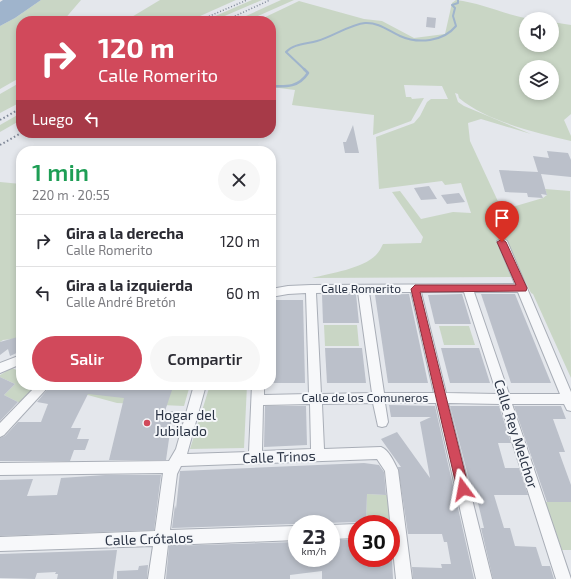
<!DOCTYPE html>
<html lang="es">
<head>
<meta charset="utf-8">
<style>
	:root { --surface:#fff; --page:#f7f7f7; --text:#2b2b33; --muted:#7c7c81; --line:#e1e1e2; --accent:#d1495b }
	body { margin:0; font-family:"Exo 2",sans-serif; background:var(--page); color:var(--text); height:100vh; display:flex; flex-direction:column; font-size:15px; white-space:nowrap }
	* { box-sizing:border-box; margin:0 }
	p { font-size:13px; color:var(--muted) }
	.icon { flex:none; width:22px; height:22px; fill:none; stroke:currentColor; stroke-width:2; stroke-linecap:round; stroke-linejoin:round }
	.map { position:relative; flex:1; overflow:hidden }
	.sheet { position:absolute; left:16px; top:146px; width:260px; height:244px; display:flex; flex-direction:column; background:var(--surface); border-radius:16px; box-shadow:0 2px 6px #0003 }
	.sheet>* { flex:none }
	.guide { position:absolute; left:16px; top:16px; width:260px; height:122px; border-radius:16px; box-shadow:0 2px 6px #0003; background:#d1495b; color:#fff; overflow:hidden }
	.fabs { position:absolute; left:519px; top:12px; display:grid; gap:8px }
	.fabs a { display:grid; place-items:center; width:40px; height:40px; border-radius:50%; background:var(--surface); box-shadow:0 2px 6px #0003; font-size:20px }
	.speed { position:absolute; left:288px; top:515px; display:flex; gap:8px; font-size:20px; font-weight:700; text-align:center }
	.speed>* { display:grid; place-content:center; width:52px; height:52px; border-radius:50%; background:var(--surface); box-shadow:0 2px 6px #0003; line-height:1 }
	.speed small { font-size:10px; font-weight:400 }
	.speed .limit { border:6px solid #d22; background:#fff; color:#111 }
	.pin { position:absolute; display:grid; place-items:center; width:34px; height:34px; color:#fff; margin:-41px -17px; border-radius:50% 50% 50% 0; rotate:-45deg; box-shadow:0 0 4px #0007 }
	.pin .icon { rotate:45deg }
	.me { position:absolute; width:44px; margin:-22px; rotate:347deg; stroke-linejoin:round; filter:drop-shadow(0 0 3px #0008) }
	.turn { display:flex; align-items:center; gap:14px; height:84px; padding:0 16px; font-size:18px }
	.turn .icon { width:52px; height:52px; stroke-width:2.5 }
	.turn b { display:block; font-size:28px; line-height:34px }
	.then { display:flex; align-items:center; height:38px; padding:0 16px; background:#0003; gap:8px; font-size:15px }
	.round { display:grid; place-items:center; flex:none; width:42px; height:42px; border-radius:21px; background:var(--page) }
	.overview { display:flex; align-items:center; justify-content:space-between; height:68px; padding:0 16px }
	h1 { font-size:24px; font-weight:600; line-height:30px; color:#1e9e55 }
	.cta { display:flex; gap:8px; margin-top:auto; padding:8px 16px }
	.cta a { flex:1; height:46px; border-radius:24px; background:var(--accent); color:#fff; font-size:16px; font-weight:600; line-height:46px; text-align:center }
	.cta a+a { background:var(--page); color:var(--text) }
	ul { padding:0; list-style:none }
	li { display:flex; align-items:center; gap:12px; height:52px; padding:0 16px; border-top:1px solid var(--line) }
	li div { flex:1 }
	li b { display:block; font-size:15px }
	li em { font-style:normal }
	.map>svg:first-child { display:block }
	.green { fill:#c9d6c5; fill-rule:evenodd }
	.water { fill:#9fb4cc }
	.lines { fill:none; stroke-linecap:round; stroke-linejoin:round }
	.stream-far1 { stroke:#9fb4cc; stroke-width:2 }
	.stream { stroke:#9fb4cc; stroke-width:2.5 }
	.building { fill:#bbc0ca }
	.minor-casing { stroke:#a9aeb7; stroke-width:2 }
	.minor { fill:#f7f8fa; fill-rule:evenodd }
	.rail-far1 { stroke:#7d8696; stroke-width:1.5; stroke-dasharray:1 2; stroke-linecap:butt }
	.rail { stroke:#7d8696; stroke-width:2; stroke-dasharray:1.5 2.5; stroke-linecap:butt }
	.route { fill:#d1495b; stroke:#882f3b }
	.poi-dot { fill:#d1495b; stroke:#f4f6f9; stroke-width:1.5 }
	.labels { text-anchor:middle; stroke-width:4; stroke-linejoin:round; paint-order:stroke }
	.street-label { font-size:12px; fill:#2b3445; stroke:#f4f6f9 }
	.near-poi-label { font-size:14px; fill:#2b3445; stroke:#f4f6f9; text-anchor:start }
	.near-street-label { font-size:14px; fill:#2b3445; stroke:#f4f6f9 }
</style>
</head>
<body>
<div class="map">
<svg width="571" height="579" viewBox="0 0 571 579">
	<rect width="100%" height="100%" fill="#e4e7ec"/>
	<g class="green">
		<path d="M41 0H81L63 21H21V77L0 89V26L15 18Z"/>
		<path d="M160 0H236L189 21H125Z"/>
		<path d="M252 0H262L213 21H204Z"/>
		<path d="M281 0H294L247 21H235Z"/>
		<path d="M456 0C482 3 505 15 531 19H526V45H552V22L571 25V114L564 120 571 136V141C535 132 488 122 459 98L458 94 455 93 458 102 464 106 531 134 481 119 468 123 470 141 502 210 543 198 547 195 545 189 570 191 571 378 533 294 531 293 523 277 312 278C331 273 362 269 376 255 379 252 381 248 383 244L421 243 423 237 392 192 400 191 421 219 453 212 471 213 461 183 445 185 442 181 379 189 376 137 414 123 420 116 427 102 431 99H448L442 86 404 85 406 97H411L412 99 424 98 411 121 373 135 374 115 292 105 295 90 271 87V21H257L299 1 364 19 382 21 414 38 445 34 452 3ZM526 67H552V93H526Z"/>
		<path d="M21 82V102L0 113V94Z"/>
		<path d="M21 113V120L0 132V125Z"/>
		<path d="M0 182 21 184V338L3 340 0 342Z"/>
		<path d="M324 325H357L359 346H325Z"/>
		<path d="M439 326H469L475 345H444Z"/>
		<path d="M12 368 21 372V385H37L20 403 4 395 15 384 0 377V375Z"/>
		<path d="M88 385H190L184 406 117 403 84 394Z"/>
		<path d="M210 385H247L244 448 190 449Z"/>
		<path d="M367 494 388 495 390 524 366 523Z"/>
		<path d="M545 502H571V550H562Z"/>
	</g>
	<path class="water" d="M3 0H41L15 18 0 26V2Z"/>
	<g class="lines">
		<path class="stream-far1" d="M305 70 286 52C293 44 306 44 317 41 332 37 351 24 365 23 378 22 389 31 400 36 418 44 443 42 456 26L453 16 455 8 452 5 458 3V0"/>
		<path class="stream" d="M271 86C287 87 299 87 308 73L304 69"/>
	</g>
	<g class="building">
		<path d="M427 17 436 18 435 28 426 27Z"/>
		<path d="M353 125 359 153H345L343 142H346Z"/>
		<path d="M547 151 568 153 571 160V177L541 174 547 195 541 194 543 198 528 197 527 193 505 192 499 170 538 172 533 156 549 158Z"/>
		<path d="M429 186 437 199 421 200 414 188Z"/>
		<path d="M459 193 465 202 447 204 441 195Z"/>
		<path d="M322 294H356L359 323H323Z"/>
		<path d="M409 294 428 383H388L375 295Z"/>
		<path d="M462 294 471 324H435L428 295Z"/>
		<path d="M481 294H515L551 383H511Z"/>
		<path d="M271 300H303L305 383H271Z"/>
		<path d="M21 336V351L10 356 8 349 0 355V342Z"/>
		<path d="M325 348H362L366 383H327Z"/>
		<path d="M441 348H479L490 383H450Z"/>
		<path d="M0 377 15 384 4 395 18 402 0 421Z"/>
		<path d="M51 385H125L172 390 165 411H173L166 460H109L124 398 88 394 71 428H81L77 439H89L85 450H74L70 461H0V438L5 436 18 422H41L48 404 37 402Z"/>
		<path d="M389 405 435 406 474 579H413L412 567 442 568 441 564H451L447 542H444L442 534H408L398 467H401L381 439 397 432 430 478 420 422 431 417H391Z"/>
		<path d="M265 406H306L307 445 264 447Z"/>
		<path d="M450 406H499L511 443H498L505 468H519L528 495H494L504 528H510L515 546 536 547 542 566H550L554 579H493L481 528H484L478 503H475Z"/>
		<path d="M514 406H561L566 419H553L565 452H559L571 485V502H547Z"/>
		<path d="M364 463 379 465 384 472 386 495 367 494 366 524 357 522 172 528 175 505 176 509 180 471Z"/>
		<path d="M105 475H161L154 530 0 536V480L33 479 27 496 57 495 61 478Z"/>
		<path d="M331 540H357V558H392L393 579H322V571L290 575V579H166L169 546 297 542V558H331Z"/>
		<path d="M117 550 113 579H57L58 574H55L56 572 37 573 35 579 0 578V554Z"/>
		<path d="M148 565 147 579H117V571L138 570 139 566Z"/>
	</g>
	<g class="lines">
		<defs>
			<g id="minor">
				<path d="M502 238 507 241 571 392V411L567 410 564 404H512L571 579H556L500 404 448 403 492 579H476L436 403H385L388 422 386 426 382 427 378 426 373 403 322 404 324 449 381 447C389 450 394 462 398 470L412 579H396L385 471 377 459 181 466 177 474 170 530 297 526V540L168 545 164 579H148L153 546 0 551V537L155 531 163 473 0 475V463L169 461 176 449 194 385H206L187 454 249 452 252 385H264V395L309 394 306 293 288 294 271 297V289L288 286 311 285 515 284 497 241ZM358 292 372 393 321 394 316 293ZM369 292H411L434 393H384ZM421 292H464L497 394 446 393ZM474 292H518L560 394H509ZM310 404 311 449 262 451 263 405Z"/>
				<path d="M21 355V364L0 373V363Z"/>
				<path d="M37 385H50L4 435 0 437V423Z"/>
				<path d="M357 524V538L331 539V525Z"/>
			</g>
		</defs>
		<use href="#minor" class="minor-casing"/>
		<use href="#minor" class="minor"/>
		<g class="rail-far1">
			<path d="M198 21 247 0"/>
			<path d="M224 21 270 0"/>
		</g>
		<g class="rail">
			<path d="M0 120 21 108"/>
			<path d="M0 145 21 133"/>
		</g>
	</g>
	<path class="route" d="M502 239 506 242 527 288 526 291 420 292 469 489 467 493 463 495 459 493 457 489 411 289 415 285H516L497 242Z"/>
	<circle class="poi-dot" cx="147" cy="423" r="4"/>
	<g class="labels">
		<g class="street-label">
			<text x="361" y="293">Calle Romerito</text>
			<text x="365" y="402">Calle de los Comuneros</text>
		</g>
		<g class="near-poi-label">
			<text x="155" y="420">Hogar del<tspan x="155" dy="16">Jubilado</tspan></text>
		</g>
		<g class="near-street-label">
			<text transform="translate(516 434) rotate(72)" y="5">Calle Rey Melchor</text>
			<text transform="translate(279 457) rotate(-2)" y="5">Calle Trinos</text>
			<text transform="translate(149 539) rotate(-2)" y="5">Calle Crótalos</text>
		</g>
	</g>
</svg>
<div class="fabs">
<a><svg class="icon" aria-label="sound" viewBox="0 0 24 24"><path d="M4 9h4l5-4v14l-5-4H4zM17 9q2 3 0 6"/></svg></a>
<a><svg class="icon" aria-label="layers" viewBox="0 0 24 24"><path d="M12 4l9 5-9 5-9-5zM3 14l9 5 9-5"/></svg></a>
</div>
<div class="speed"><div>23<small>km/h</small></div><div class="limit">30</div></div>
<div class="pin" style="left:502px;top:242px;background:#d93025"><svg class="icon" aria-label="arrive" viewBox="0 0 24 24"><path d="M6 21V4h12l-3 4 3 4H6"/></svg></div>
<svg class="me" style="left:463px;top:489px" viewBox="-20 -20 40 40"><path d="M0-17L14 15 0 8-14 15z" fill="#d1495b" stroke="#fff" stroke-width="4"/></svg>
<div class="guide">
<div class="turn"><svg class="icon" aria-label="right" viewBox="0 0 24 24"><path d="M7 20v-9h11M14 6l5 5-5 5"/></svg><div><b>120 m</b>Calle Romerito</div></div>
<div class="then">Luego<svg class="icon" aria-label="left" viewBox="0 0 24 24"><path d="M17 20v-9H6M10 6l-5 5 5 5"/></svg></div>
</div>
<section class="sheet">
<div class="overview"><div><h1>1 min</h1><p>220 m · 20:55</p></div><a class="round"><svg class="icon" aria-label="close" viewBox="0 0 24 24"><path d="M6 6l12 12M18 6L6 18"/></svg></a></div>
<ul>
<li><svg class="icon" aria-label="right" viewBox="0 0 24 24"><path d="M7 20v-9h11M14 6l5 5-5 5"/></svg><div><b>Gira a la derecha</b><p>Calle Romerito</p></div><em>120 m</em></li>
<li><svg class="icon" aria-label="left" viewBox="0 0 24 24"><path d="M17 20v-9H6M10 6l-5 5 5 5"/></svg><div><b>Gira a la izquierda</b><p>Calle André Bretón</p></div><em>60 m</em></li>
</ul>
<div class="cta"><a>Salir</a><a>Compartir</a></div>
</section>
</div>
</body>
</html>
